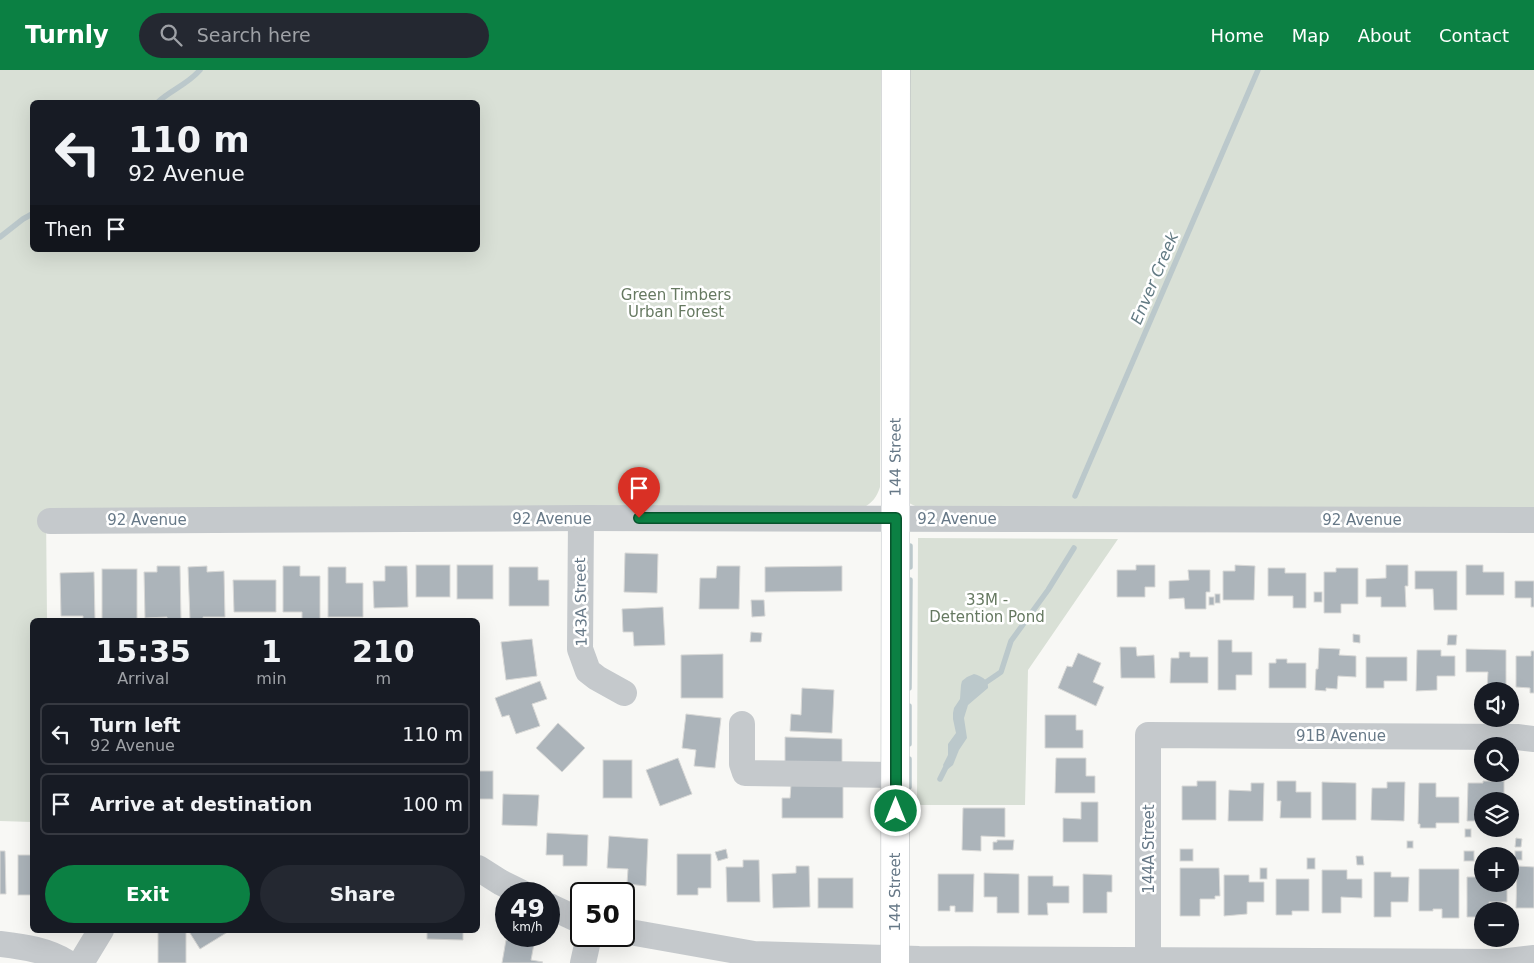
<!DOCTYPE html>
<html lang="en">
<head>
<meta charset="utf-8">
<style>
	:root { --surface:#171b24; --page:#242831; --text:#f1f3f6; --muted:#9ea1a6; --line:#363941; --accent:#0b8043 }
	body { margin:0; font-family:"DejaVu Sans",sans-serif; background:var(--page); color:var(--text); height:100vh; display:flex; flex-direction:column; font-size:19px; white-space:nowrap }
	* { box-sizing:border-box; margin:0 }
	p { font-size:16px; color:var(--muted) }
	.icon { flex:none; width:28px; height:28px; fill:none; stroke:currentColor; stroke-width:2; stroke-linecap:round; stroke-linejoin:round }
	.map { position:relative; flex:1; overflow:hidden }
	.details { position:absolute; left:30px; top:548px; width:450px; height:315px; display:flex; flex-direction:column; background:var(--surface); border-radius:8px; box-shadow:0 5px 20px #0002 }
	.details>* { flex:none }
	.guide { position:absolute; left:30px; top:30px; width:450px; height:152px; border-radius:8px; box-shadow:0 5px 20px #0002; background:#171b24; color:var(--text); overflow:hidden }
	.buttons { position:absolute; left:1474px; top:612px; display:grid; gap:10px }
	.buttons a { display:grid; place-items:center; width:45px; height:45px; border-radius:50%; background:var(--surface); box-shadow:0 5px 20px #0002; font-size:25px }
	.speed { position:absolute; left:495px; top:812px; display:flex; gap:10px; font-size:25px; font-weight:700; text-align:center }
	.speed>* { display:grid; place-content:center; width:65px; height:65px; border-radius:50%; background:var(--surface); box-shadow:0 5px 20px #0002; line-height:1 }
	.speed small { font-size:12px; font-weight:400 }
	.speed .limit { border:2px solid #111; border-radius:8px; background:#fff; color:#111 }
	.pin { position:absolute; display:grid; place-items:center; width:42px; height:42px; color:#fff; margin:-51px -21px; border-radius:50% 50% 50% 0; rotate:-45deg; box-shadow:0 0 5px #0007 }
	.pin .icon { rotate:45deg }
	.me { position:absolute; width:55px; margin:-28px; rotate:0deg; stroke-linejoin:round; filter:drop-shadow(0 0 4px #0008) }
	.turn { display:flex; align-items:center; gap:18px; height:105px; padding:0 15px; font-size:22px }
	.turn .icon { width:65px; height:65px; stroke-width:2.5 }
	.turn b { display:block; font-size:35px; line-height:42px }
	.then { display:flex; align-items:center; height:48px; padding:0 15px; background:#0003; gap:10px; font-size:19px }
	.eta { display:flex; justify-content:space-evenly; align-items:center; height:85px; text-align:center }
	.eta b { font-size:30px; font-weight:700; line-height:35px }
	.cta { display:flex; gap:10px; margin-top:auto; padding:10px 15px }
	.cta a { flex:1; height:58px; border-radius:30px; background:var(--accent); color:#fff; font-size:20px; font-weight:700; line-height:58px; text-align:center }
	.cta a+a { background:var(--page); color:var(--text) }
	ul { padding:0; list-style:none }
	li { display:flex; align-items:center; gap:15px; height:62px; margin:0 10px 8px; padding:0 5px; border:2px solid var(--line); border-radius:8px }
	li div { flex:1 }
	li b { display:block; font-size:19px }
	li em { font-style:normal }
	header { display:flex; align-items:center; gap:30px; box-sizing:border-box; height:70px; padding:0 25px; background:var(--accent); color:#fff }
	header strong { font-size:24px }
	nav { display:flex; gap:28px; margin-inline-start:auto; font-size:18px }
	.search { width:350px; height:45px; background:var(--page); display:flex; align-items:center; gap:12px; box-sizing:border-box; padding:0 18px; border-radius:28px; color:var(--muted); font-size:19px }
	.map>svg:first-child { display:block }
	.green { fill:#d9e0d6; fill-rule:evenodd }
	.water { fill:#bbc8cb }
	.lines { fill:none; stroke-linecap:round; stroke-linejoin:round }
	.stream { stroke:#bbc8cb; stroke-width:5.5 }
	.building { fill:#acb4ba; stroke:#d9d9d7 }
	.major-casing { stroke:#b8bcc0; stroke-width:29 }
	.minor { stroke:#c5c9cc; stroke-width:26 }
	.major { stroke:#fff; stroke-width:28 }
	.route-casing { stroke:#07532c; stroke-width:12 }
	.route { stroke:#0b8043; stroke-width:9 }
	.labels { text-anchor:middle; stroke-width:5; stroke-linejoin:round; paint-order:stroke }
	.park-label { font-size:15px; fill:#667961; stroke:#fff }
	.street-label { font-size:15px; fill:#667887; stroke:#fff }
	.water-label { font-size:16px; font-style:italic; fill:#627a83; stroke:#fff }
</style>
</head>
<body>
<header>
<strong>Turnly</strong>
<div class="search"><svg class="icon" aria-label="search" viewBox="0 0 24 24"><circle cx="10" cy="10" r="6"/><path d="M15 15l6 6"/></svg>Search here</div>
<nav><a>Home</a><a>Map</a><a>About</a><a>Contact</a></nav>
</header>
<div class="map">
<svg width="1534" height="893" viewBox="0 0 1534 893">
	<rect width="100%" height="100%" fill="#f8f8f5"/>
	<g class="green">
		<path d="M0 0H881L880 417C877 427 872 433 863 438L46 441 47 550H32V752L0 751ZM32 32H478V180H32Z"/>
		<path d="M902 0H1534V442L921 439 909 433Z"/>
		<path d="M918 468 1118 469 1028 600 1025 735H917Z"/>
	</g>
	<path class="water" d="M974 604C981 606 989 610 988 618L968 635 964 648 967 668 959 680 953 695 948 699 945 698 943 695 948 685V674L956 663 953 649V643L954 638 960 629 961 615 962 611 967 607Z"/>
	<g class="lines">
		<g class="stream">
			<path d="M158 32C171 20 188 14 200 0"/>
			<path d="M0 167 23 149 32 144"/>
			<path d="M1075 426 1258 0"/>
			<path d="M910 497V476"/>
			<path d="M982 615 1001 602 1011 571 1048 520 1074 478"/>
			<path d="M909 618 910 510"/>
			<path d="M909 674V636"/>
			<path d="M940 709 948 693"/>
			<path d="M909 717V689"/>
		</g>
	</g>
	<g class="building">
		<path d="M625 483 658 484 657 523 624 522Z"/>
		<rect x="416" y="495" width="34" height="32"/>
		<rect x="457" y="495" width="36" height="34"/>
		<path d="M1136 495H1155V517H1145V527H1117V500H1136Z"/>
		<path d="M1235 495 1255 496 1254 530H1223V501H1235Z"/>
		<path d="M1386 495H1408V516H1405L1406 537H1381V527H1366V509L1386 508Z"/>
		<path d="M1466 495H1483V502H1504V525H1466Z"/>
		<path d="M157 496H180L181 550H167V547L145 548 144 502H157Z"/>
		<path d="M207 496V502L224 501 225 547H203V550H190L188 497Z"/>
		<path d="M283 496H300V506H320V550H302V542H283Z"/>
		<path d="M385 496H407L408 537 374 538 373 511H385Z"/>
		<path d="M717 496H740L739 539H699L700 508H716Z"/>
		<path d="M842 496V521L765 522V497Z"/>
		<path d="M328 497H346V513H363V547H328Z"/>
		<path d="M509 497H538V510H549V536H509Z"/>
		<path d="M1268 498H1285V503H1306V538H1293V526H1268Z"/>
		<path d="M1336 498H1358V534H1341V543H1324V502H1336Z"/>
		<rect x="102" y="499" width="35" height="51"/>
		<path d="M1188 500H1210V522H1206V539H1185L1184 528 1169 529V511L1189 510Z"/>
		<path d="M1415 501H1457V540H1434L1433 519H1415Z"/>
		<path d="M94 502 95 550H83V546H61L60 503Z"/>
		<path d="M233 510H276V542H234Z"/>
		<path d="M1515 511H1534V537H1531V528H1515Z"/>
		<rect x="1314" y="522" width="8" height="10"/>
		<rect x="1215" y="524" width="5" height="9"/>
		<rect x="1209" y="527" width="5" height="8"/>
		<path d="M751 530H764L765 546 752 547Z"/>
		<path d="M663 537 665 575 634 576 633 562H623L622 539Z"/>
		<path d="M751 562 762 563 761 572H750Z"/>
		<path d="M1353 564 1360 565V573L1353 572Z"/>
		<path d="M1448 565H1457L1456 575H1447Z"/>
		<path d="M532 569 537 606 506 610 501 572Z"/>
		<path d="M1218 570H1232V582H1252V605H1236V620H1218Z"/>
		<path d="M1120 577H1136L1137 586 1154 585 1155 608H1121Z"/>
		<path d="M1319 578 1340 579 1339 585 1356 586V607L1338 606 1337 619 1326 618V621L1315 620 1316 599H1318Z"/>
		<path d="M1466 579 1506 580V619H1487L1488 602H1466Z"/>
		<path d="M1417 580H1441V586H1455V606H1437V620L1416 621Z"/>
		<path d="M1531 581H1534V623H1530V618L1516 617V586H1531Z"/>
		<path d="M1179 582H1190V587H1208V613H1170L1171 588H1179Z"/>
		<path d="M1078 583 1101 593 1093 612 1104 617 1096 636 1058 618 1067 596 1072 597Z"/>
		<path d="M723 584V628H681V585Z"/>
		<path d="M1366 587H1407V611H1384V618H1366Z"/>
		<path d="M1276 589H1287V593H1306V618H1269V593H1276Z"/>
		<path d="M540 611 547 629 532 634 540 656 516 664 509 645 502 647 495 628Z"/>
		<path d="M802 618 834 620 832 663 790 661 791 644 801 645Z"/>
		<path d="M686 644 721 648 715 698 694 696 696 680 682 678Z"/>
		<path d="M1045 645H1076V660H1083V678H1045Z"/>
		<path d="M558 653 585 678 562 702 536 678Z"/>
		<path d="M785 667 842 669V697L785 696Z"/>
		<path d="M678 688 692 724 660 736 646 700Z"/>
		<path d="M1056 688H1086V706H1095V723H1055Z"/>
		<rect x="603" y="690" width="29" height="38"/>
		<rect x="478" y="701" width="15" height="28"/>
		<path d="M1197 711H1216V750H1182V716H1197Z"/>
		<path d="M1277 711H1296V722H1311V748H1280L1281 731H1277Z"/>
		<path d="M1483 711H1504V730L1482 731V751H1467L1468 713H1483Z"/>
		<path d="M1322 712 1356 713V750H1322Z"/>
		<path d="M1387 712H1405L1404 751 1371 750 1372 718H1387Z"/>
		<path d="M1251 713H1264L1263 751H1228L1229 720 1251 721Z"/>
		<path d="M1419 713H1436V727H1459V753H1436V758H1420V754H1418Z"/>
		<path d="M791 715 843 716V748H782V728H790Z"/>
		<path d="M503 724 539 725 537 756 502 755Z"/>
		<path d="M1081 732H1098V772H1063V748L1081 749Z"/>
		<path d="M963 738H1005V767L981 766V781L962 780Z"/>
		<rect x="1465" y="759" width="6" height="8"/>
		<path d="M547 763 588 765 587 796H563V785H546Z"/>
		<path d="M609 766 648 769 646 816 627 814 628 799 607 798Z"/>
		<path d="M1516 768 1522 769 1521 777H1515Z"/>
		<path d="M997 770H1014L1013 780H993V772H997Z"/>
		<rect x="1407" y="771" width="6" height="7"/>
		<path d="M726 779 728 788 718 791 715 782Z"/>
		<rect x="1180" y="779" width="13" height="12"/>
		<path d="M0 781H5L6 824H0Z"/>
		<rect x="1464" y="781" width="10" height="10"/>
		<rect x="1515" y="781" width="7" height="9"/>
		<path d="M677 784H711V818H698V825H677Z"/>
		<rect x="18" y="785" width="14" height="40"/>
		<path d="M1356 786H1363L1364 795H1357Z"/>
		<rect x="1307" y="788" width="8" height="11"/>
		<path d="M743 790H759L760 832H727L726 797H743Z"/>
		<path d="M796 796H809L810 837 773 838 772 804 796 803Z"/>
		<path d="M1517 796 1534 797V838H1516Z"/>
		<path d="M1180 798H1219L1220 826H1215V829H1200V846H1180Z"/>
		<rect x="1260" y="798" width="7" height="11"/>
		<path d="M1419 799H1459V848H1442V839H1433V841H1419Z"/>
		<path d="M1322 800H1347V809H1362V828L1341 827V843H1322Z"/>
		<path d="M1374 802H1391V807H1409L1408 832H1391V847H1374Z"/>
		<path d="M984 803 1019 804V843H997V827H984Z"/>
		<path d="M938 804H974L973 842H955V836H950V841H938Z"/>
		<path d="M1083 804 1112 805V822H1107V843H1083Z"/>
		<path d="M1224 805H1249V812H1264V832H1247V844L1224 846Z"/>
		<path d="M1028 806H1053V816H1069V833H1047L1048 845H1028Z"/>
		<path d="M1467 807H1482V814H1507V832H1489V841H1482V845H1477V847H1467Z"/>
		<rect x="818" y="808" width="35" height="30"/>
		<path d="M1276 809H1309V841H1292V845H1276Z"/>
		<rect x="158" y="860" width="28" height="33"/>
		<path d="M188 860H231L200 879Z"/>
		<path d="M427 860H463V870L427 869Z"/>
		<path d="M506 870 534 874 531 890 543 892 542 893H502Z"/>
	</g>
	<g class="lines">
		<defs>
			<g id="major">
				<path id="s1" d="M895 893 896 0"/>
			</g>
		</defs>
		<use href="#major" class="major-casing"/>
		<g class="minor">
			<path d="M581 448 580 579 588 601 597 608 624 623"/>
			<path d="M50 451 581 448 1534 450"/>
			<path d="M742 654V694L745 703 896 705"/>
			<path d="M478 798 500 812 524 824"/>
			<path d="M549 836 581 851"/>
			<path d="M624 861 754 884 919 889 1500 892 1534 888"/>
			<path d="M0 874C25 877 47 880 68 893"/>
			<path d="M81 893 101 860"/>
			<path d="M583 893 589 866"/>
			<path d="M1148 893V665L1517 667 1534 669"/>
		</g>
		<use href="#major" class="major"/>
	</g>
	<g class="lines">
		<defs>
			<path id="route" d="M639 448H896V741"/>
		</defs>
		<use href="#route" class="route-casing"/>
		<use href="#route" class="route"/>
	</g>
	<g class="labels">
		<g class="park-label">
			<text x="676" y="230">Green Timbers<tspan x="676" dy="17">Urban Forest</tspan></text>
			<text x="987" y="535">33M -<tspan x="987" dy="17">Detention Pond</tspan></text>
		</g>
		<g class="street-label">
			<text dy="5" stroke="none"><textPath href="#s1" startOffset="506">144 Street</textPath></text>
			<text x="552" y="454">92 Avenue</text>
			<text x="957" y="454">92 Avenue</text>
			<text x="147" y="455">92 Avenue</text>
			<text x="1362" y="455">92 Avenue</text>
			<text transform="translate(581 532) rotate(-91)" y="5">143A Street</text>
			<text x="1341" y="671">91B Avenue</text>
			<text transform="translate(1149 779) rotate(-90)" y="5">144A Street</text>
			<text dy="5" stroke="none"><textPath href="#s1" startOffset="71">144 Street</textPath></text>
		</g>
		<g class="water-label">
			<text transform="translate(1154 208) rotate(-67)" y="6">Enver Creek</text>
		</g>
	</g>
</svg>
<div class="buttons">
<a><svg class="icon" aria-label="sound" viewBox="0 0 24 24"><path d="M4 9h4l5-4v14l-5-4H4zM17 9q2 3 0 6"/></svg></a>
<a><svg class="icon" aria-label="search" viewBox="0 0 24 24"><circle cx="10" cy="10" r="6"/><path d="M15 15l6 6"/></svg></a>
<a><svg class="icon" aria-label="layers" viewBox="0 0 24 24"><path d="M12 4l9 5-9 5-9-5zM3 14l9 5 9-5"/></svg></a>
<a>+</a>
<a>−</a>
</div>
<div class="speed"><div>49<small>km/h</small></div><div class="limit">50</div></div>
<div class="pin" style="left:639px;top:448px;background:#d93025"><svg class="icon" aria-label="arrive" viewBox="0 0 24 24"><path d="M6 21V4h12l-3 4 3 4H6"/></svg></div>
<svg class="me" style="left:896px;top:741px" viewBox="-20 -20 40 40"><circle r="17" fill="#0b8043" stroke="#fff" stroke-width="3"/><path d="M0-11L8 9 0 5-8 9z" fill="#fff"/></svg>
<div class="guide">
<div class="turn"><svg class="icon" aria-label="left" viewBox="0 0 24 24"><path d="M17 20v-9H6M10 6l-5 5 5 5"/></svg><div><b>110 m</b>92 Avenue</div></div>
<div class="then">Then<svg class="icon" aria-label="arrive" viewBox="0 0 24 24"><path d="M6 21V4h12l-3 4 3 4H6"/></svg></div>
</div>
<section class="details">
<div class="eta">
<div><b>15:35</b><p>Arrival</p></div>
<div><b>1</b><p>min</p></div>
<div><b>210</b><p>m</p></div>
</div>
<ul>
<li><svg class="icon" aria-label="left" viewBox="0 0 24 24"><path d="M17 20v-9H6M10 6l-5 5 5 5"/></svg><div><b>Turn left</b><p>92 Avenue</p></div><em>110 m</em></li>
<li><svg class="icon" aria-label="arrive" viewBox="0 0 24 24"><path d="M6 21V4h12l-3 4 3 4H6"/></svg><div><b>Arrive at destination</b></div><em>100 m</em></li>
</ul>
<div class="cta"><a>Exit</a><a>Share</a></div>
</section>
</div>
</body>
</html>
